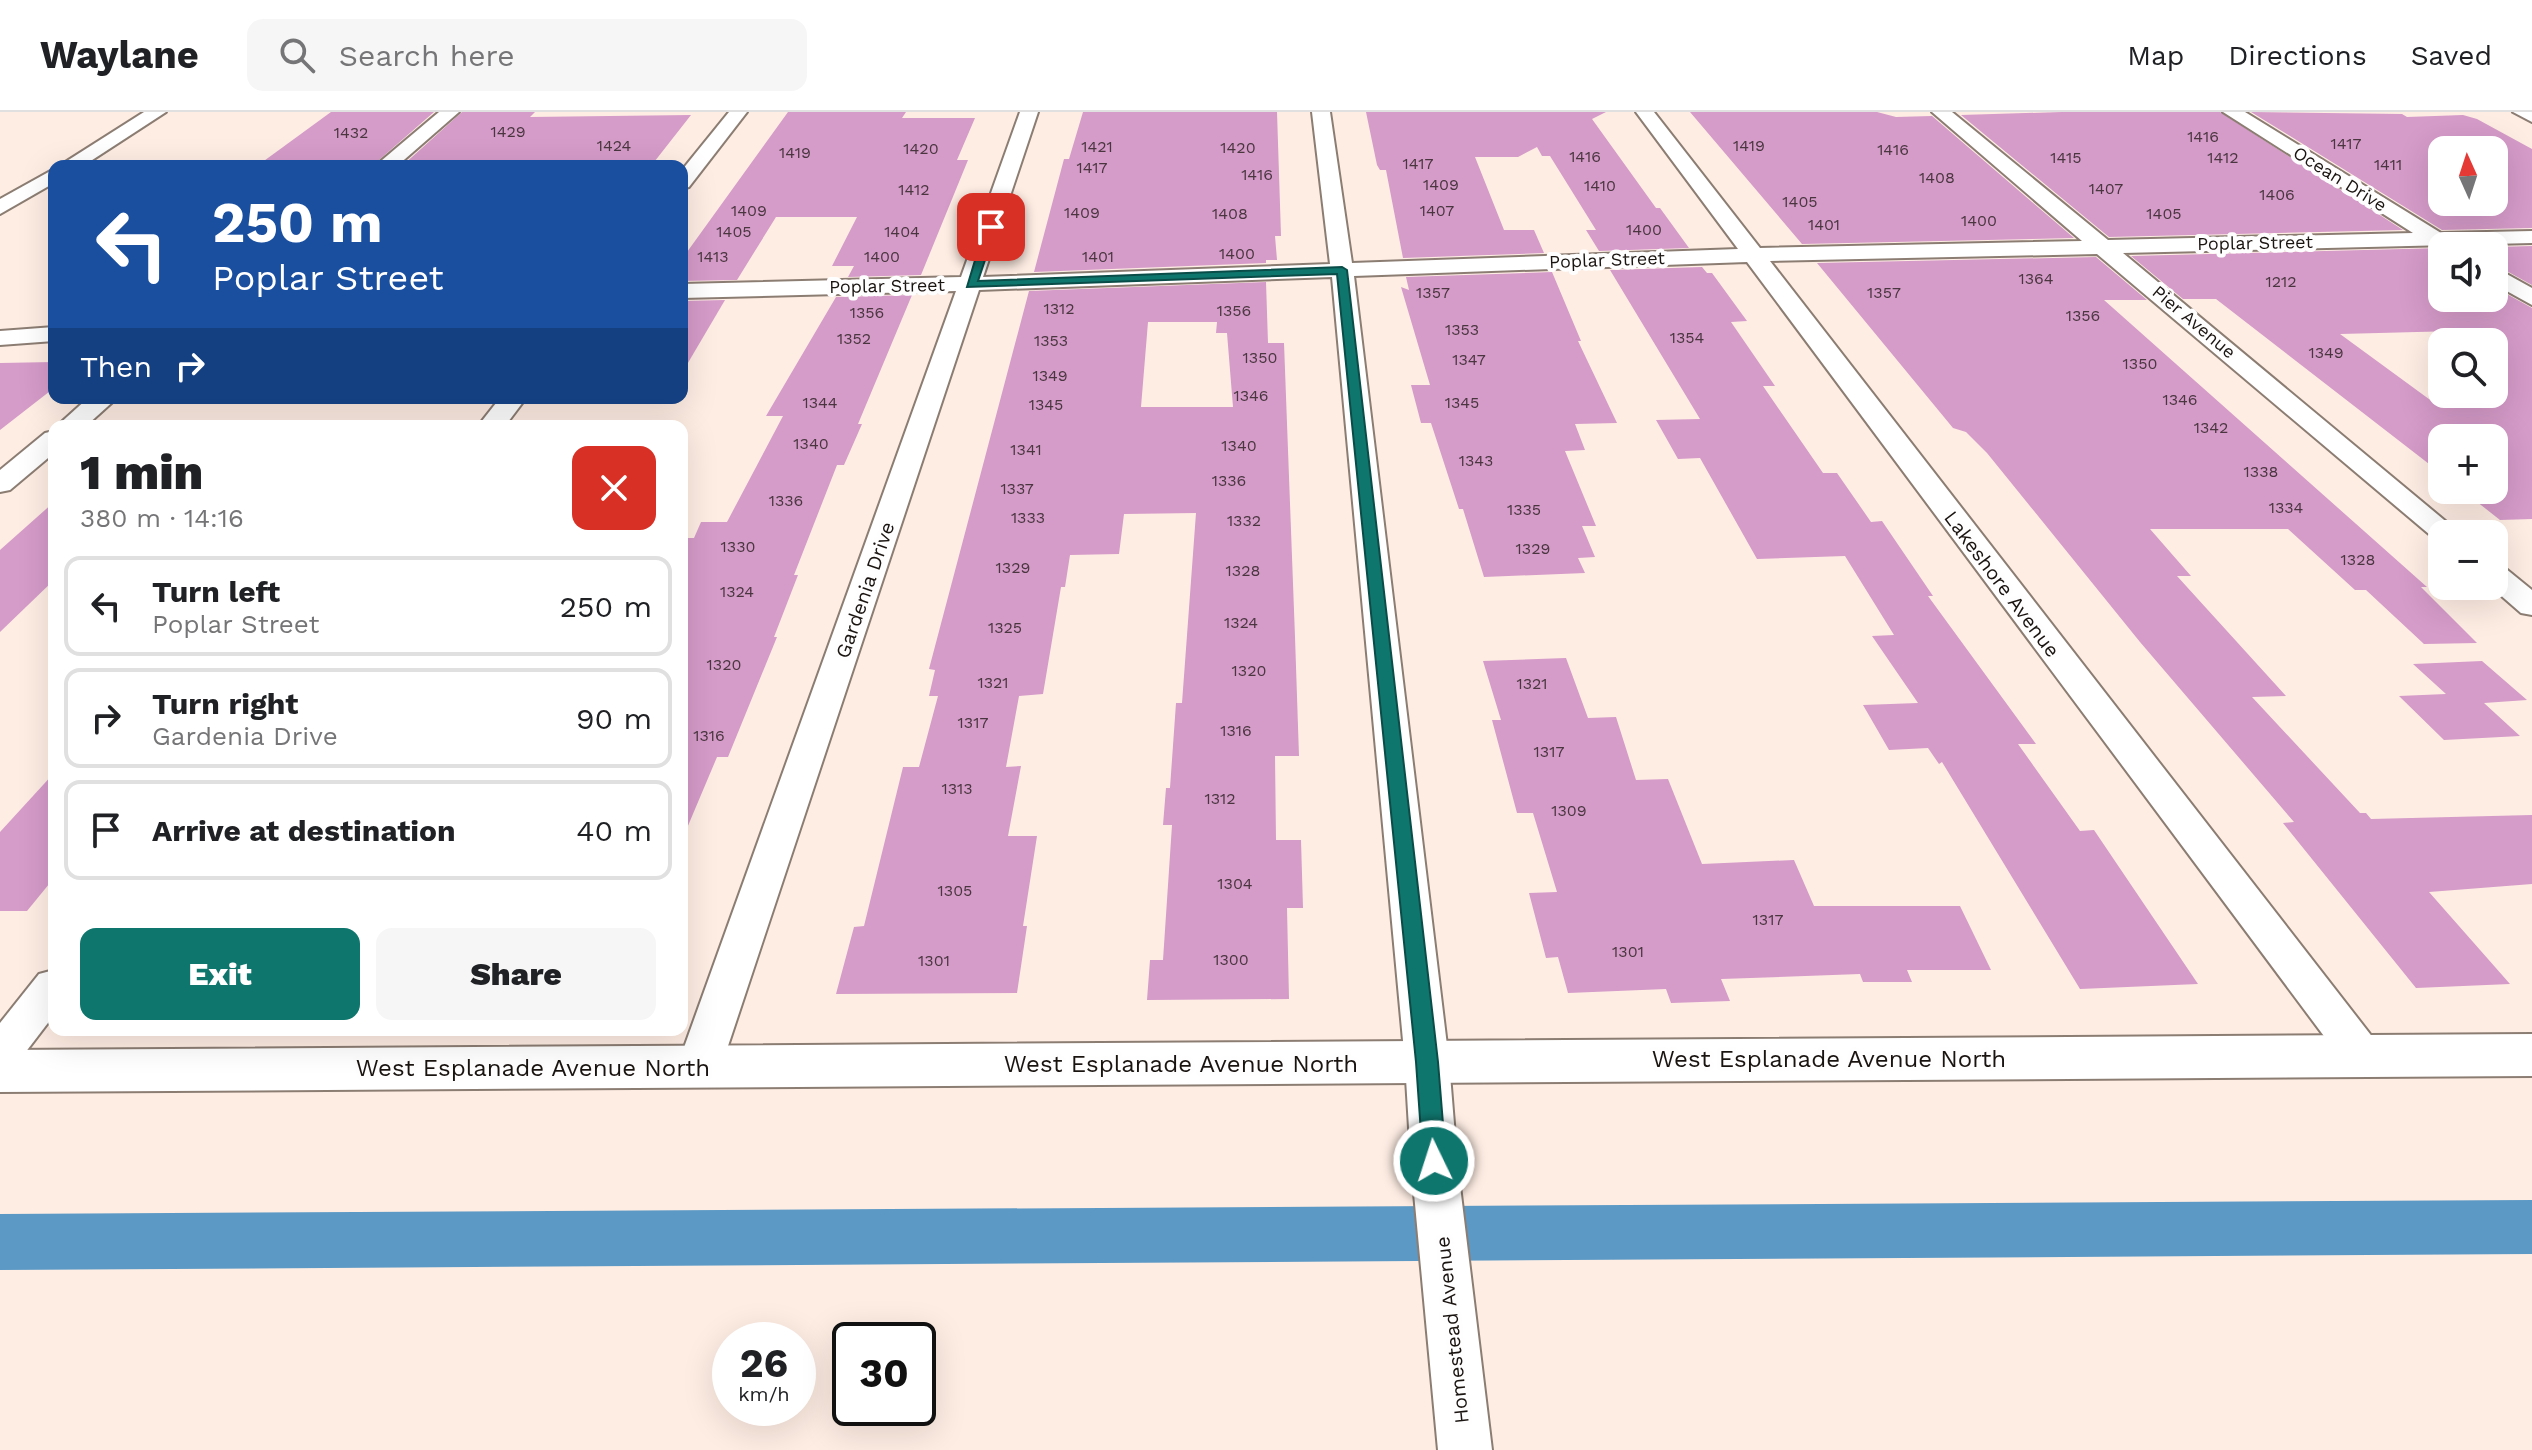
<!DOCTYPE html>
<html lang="en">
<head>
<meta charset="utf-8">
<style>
	:root { --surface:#fff; --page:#f6f6f6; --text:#202124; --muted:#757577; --line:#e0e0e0; --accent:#0f766e }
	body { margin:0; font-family:"Work Sans",sans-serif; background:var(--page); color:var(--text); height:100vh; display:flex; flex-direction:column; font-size:30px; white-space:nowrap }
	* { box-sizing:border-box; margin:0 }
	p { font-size:26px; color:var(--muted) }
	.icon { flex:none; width:44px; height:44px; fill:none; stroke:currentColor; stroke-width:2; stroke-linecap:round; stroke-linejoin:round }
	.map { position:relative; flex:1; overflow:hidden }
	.sheet { position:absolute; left:48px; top:308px; width:640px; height:616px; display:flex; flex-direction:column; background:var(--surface); border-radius:16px; box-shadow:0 8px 32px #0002 }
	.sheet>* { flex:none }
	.guide { position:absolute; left:48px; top:48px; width:640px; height:244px; border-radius:16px; box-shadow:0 8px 32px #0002; background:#1a4fa0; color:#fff; overflow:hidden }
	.needle { width:52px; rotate:357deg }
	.fabs { position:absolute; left:2428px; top:24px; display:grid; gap:16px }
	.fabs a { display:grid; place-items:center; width:80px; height:80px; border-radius:16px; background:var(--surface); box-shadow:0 8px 32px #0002; font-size:40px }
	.speed { position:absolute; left:712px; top:1210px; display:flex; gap:16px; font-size:40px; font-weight:700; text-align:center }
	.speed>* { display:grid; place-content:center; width:104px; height:104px; border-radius:50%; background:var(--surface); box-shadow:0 8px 32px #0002; line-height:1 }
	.speed small { font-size:20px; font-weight:400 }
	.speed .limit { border:4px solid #111; border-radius:12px; background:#fff; color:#111 }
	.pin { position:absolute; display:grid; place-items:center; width:68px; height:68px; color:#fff; margin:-34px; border-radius:16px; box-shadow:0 4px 12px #0006 }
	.me { position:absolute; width:88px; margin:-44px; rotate:356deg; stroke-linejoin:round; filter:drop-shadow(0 0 6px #0008) }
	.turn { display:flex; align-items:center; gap:28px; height:168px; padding:0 32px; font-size:36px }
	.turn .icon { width:104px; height:104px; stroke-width:2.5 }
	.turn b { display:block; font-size:56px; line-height:68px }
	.then { display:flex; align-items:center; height:76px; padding:0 32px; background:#0003; gap:16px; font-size:30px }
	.round { display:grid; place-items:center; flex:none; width:84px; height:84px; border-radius:16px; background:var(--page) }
	.headline { display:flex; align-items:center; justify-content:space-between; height:136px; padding:0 32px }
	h1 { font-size:48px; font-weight:800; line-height:60px }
	.cta { display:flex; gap:16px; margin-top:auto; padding:16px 32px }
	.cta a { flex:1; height:92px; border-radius:16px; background:var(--accent); color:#fff; font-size:32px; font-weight:800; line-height:92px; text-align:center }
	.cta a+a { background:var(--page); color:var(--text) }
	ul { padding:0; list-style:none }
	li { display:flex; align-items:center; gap:24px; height:100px; margin:0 16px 12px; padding:0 16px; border:4px solid var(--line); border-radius:16px }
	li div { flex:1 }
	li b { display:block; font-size:30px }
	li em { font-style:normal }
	header { display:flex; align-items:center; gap:48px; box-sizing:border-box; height:112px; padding:0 40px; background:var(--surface); border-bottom:2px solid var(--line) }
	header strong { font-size:38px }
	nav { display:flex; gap:44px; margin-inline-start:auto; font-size:28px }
	.search { width:560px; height:72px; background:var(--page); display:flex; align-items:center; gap:20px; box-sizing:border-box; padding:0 28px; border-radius:16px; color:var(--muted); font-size:30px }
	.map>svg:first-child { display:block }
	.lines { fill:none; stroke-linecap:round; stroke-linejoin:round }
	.canal { fill:#5c99c5; fill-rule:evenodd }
	.building { fill:#d59bc9; fill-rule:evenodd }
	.street-casing { stroke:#8c7d73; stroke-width:4 }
	.secondary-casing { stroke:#8c7d73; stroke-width:4 }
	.street { fill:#fff; fill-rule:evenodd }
	.secondary { fill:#fff; fill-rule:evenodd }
	.route { fill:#0f766e; stroke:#0a4d48; stroke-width:2 }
	.labels { text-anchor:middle; stroke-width:8; stroke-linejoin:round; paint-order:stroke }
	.number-label { font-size:16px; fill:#49363f }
	.far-street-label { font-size:18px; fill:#1a1411; stroke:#fefefe }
	.street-label { font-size:20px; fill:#1a1411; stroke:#fefefe }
	.near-street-label { font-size:24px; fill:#1a1411; stroke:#fefefe }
</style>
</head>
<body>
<header>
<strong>Waylane</strong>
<div class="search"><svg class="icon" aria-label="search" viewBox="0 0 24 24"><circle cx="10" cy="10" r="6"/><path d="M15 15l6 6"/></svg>Search here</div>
<nav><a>Map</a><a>Directions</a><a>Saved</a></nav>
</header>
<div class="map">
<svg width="2532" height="1338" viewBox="0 0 2532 1338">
	<rect width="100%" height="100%" fill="#feede3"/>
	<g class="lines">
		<path class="canal" d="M2532 1088V1142L0 1158V1102Z"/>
	</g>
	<g class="building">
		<path d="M331 0H434L372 54H257Z"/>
		<path d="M462 0H535L530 5 691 3 651 54H402Z"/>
		<path d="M788 0H906L902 6H975L957 48H968L921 163 848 165 854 154H832L857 105H776L737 168 682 169V147Z"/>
		<path d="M1083 0H1277L1281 124H1275L1277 148H1266V151L1034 160 1064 47H1069Z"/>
		<path d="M1366 0H1606L1592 7 1656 96H1660L1689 136 1599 139 1586 118H1596L1550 44H1542L1537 35 1518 45H1475L1504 118H1534L1544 141 1403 146 1386 58H1380L1377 53Z"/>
		<path d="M1690 0H1877L1896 5 1932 4 2074 126 1802 132Z"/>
		<path d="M2062 0H2220L2403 118 2109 125 1961 3Z"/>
		<path d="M2251 0 2402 2 2407 5 2463 3 2477 7 2532 37V116L2442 118ZM2442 38H2494V90H2442Z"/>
		<path d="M2532 134V173L2494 152V135Z"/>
		<path d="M2442 136V186H2494V175L2532 196V407L2500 408 2462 378H2494V326H2442V362L2216 187H2183L2131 144ZM2494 218V289L2433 290 2340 222Z"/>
		<path d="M2096 145 2147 188H2104L2427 475H2421L2477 531 2424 532 2366 478H2355L2288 417H2150L2191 464H2177L2286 584 2252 585 2360 701H2366L2371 707 2532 703V772L2429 780 2510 872 2416 876 2283 711 2294 710 2140 530 1987 341 1966 320 1953 316 1817 151Z"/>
		<path d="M1702 155 1707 161H1712L1747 209 1731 210 1775 274H1763L1823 361H1837L1871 410 1882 409 1933 484H1928L2036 632H2018L2080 719 2094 718 2198 872 2080 877 1942 650 1939 652 1928 636 1889 638 1863 593 1918 591 1872 524 1894 523 1845 444 1757 447 1700 346 1678 347 1656 308 1700 307 1610 158Z"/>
		<path d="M1552 160 1581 229H1578L1617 311 1575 312 1585 338 1565 339 1596 414H1582L1595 445 1578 446 1585 461 1484 465 1463 397H1459L1431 311H1421L1411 273H1430L1401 175 1409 178 1406 165Z"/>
		<path d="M1266 170 1268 231H1284L1295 525 1299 644H1275L1276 728H1301L1303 796H1287L1289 887 1147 888 1150 848H1163L1172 713H1163L1166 676H1170L1176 591H1182L1196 401 1124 402 1119 442 1070 443 1065 475H1061L1043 582 1019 584 1006 655 1021 654 1008 724H1037L1023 814H1027L1017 881 836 882 854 815 864 814 903 655H919L938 584H929L935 558 929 557 1029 179ZM1148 210H1217L1216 221H1227L1233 295H1141Z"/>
		<path d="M912 183 858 312H862L844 353H837L794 463H798L774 525H777L728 645H717L682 728V426H694L701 410H727L783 304H766L836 185Z"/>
		<path d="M725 188 682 261V189Z"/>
		<path d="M54 250V276L0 318V251Z"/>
		<path d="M54 390V468L0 520V438Z"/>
		<path d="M1566 546 1588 606 1616 605 1636 668 1668 667 1702 752 1794 748 1814 794H1960L1991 858H1907L1912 870H1863L1860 862 1721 867 1730 889 1671 891 1666 877 1568 881 1558 845 1546 846 1529 781 1557 780 1533 701H1517L1492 608H1501L1483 549Z"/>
		<path d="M2482 549 2527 588 2484 591 2520 624 2444 628 2399 584 2446 582 2413 552Z"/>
		<path d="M54 661V766L27 799H0V720Z"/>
	</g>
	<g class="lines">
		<defs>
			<g id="street">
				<path d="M144 0H166L83 54H59Z"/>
				<path d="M439 0H459L397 54H375Z"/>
				<path d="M729 0H747L689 75 682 77V58Z"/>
				<path d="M1020 0H1038L983 165 1330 152 1312 0H1330L1352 151 1738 137 1636 0H1654L1760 136 2082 129 1932 0H1952L2108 128 2413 121 2223 0H2245L2441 121 2532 119V131L2123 141 2461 422H2442V430L2436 428 2097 142 1770 149 2377 931 2384 943 2377 955 2362 960 2347 955 1747 150 1354 164 1449 950 1457 1049 1492 1338H1438L1411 1049 1405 950 1332 165 979 178 721 955 714 967 699 972 684 967 677 955 956 179 682 186V172L961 165Z"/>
				<path d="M2513 0H2532V10Z"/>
				<path d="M54 57V71L0 102V87Z"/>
				<path d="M2494 155 2532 176V193L2494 172Z"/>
				<path d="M54 215V229L0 233V219Z"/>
				<path d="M88 286H117L86 314H57Z"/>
				<path d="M500 286H526L505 314H478Z"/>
				<path d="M54 319V341L10 378 0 380V358L45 321Z"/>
				<path d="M2494 453 2505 456 2532 478V503L2521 501 2490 474H2494Z"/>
				<path d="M54 858V903L15 954 0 959V911L39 862Z"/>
			</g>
			<path id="secondary" d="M2532 922V964L0 980V938Z"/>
		</defs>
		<use href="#street" class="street-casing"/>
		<use href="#secondary" class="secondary-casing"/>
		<use href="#street" class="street"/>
		<use href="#secondary" class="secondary"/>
	</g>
	<path class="route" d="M991 112 996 115 978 169 1342 155 1347 158 1438 950 1446 1049 1442 1056 1434 1059 1426 1056 1423 1049 1416 950 1337 162 967 175 985 115Z"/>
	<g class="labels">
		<g class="number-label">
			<text x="508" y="25">1429</text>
			<text x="351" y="26">1432</text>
			<text x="2203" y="30">1416</text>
			<text x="2346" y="37">1417</text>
			<text x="614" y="39">1424</text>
			<text x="1749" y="39">1419</text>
			<text x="1097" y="40">1421</text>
			<text x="1238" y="41">1420</text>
			<text x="921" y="42">1420</text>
			<text x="1893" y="43">1416</text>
			<text x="795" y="46">1419</text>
			<text x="1585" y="50">1416</text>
			<text x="2066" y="51">1415</text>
			<text x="2223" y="51">1412</text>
			<text x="1418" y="57">1417</text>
			<text x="2388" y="58">1411</text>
			<text x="1092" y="61">1417</text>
			<text x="1257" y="68">1416</text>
			<text x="1937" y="71">1408</text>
			<text x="1441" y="78">1409</text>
			<text x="1600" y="79">1410</text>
			<text x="2106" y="82">1407</text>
			<text x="914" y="83">1412</text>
			<text x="2277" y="88">1406</text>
			<text x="1800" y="95">1405</text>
			<text x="749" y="104">1409</text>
			<text x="1437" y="104">1407</text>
			<text x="1082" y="106">1409</text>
			<text x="1230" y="107">1408</text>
			<text x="2164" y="107">1405</text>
			<text x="1979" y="114">1400</text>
			<text x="1824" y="118">1401</text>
			<text x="1644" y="123">1400</text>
			<text x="734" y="125">1405</text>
			<text x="902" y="125">1404</text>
			<text x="1237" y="147">1400</text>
			<text x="713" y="150">1413</text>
			<text x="882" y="150">1400</text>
			<text x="1098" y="150">1401</text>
			<text x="2036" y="172">1364</text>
			<text x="2281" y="175">1212</text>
			<text x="1433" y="186">1357</text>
			<text x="1884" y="186">1357</text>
			<text x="1059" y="202">1312</text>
			<text x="1234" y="204">1356</text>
			<text x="867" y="206">1356</text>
			<text x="2083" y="209">1356</text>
			<text x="1462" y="223">1353</text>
			<text x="1687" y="231">1354</text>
			<text x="854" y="232">1352</text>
			<text x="1051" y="234">1353</text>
			<text x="2326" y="246">1349</text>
			<text x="1260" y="251">1350</text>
			<text x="1469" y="253">1347</text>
			<text x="2140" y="257">1350</text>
			<text x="1050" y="269">1349</text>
			<text x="1251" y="289">1346</text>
			<text x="2180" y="293">1346</text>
			<text x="820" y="296">1344</text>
			<text x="1462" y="296">1345</text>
			<text x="1046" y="298">1345</text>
			<text x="2211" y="321">1342</text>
			<text x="811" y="337">1340</text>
			<text x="1239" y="339">1340</text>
			<text x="1026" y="343">1341</text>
			<text x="1476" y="354">1343</text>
			<text x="2261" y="365">1338</text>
			<text x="1229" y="374">1336</text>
			<text x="1017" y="382">1337</text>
			<text x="786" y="394">1336</text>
			<text x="2286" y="401">1334</text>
			<text x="1524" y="403">1335</text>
			<text x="1028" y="411">1333</text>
			<text x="1244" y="414">1332</text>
			<text x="738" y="440">1330</text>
			<text x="1533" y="442">1329</text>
			<text x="2358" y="453">1328</text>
			<text x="1013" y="461">1329</text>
			<text x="1243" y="464">1328</text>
			<text x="737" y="485">1324</text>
			<text x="1241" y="516">1324</text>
			<text x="1005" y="521">1325</text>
			<text x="724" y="558">1320</text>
			<text x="1249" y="564">1320</text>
			<text x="993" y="576">1321</text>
			<text x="1532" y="577">1321</text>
			<text x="973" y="616">1317</text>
			<text x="1236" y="624">1316</text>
			<text x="709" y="629">1316</text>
			<text x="1549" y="645">1317</text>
			<text x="957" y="682">1313</text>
			<text x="1220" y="692">1312</text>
			<text x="1569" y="704">1309</text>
			<text x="1235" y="777">1304</text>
			<text x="955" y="784">1305</text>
			<text x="1768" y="813">1317</text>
			<text x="1628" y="845">1301</text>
			<text x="1231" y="853">1300</text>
			<text x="934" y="854">1301</text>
		</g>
		<g class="far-street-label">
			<text transform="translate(2340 67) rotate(32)" y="6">Ocean Drive</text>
			<text transform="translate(2255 131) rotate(-1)" y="6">Poplar Street</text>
			<text transform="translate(1607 148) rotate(-2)" y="6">Poplar Street</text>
			<text transform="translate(887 174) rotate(-1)" y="6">Poplar Street</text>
			<text transform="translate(2194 210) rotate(40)" y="6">Pier Avenue</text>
		</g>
		<g class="street-label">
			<text transform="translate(2002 472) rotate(53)" y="7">Lakeshore Avenue</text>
			<text transform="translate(865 478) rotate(-71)" y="7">Gardenia Drive</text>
			<text transform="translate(1452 1218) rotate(-96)" y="7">Homestead Avenue</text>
		</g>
		<g class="near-street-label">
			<text x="1829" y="955">West Esplanade Avenue North</text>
			<text x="1181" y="960">West Esplanade Avenue North</text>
			<text x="533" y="964">West Esplanade Avenue North</text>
		</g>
	</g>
</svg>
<div class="fabs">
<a><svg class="needle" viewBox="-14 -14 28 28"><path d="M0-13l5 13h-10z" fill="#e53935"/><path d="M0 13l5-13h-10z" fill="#757577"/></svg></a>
<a><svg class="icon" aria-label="sound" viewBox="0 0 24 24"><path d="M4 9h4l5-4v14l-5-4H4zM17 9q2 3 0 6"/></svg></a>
<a><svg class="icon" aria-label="search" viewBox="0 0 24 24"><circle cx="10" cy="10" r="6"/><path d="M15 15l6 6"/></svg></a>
<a>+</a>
<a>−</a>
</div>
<div class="speed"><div>26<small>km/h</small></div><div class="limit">30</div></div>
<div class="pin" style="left:991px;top:115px;background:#d93025"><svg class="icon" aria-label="arrive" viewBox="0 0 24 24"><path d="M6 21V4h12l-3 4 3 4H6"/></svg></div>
<svg class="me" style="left:1434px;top:1049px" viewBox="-20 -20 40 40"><circle r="17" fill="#0f766e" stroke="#fff" stroke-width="3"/><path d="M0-11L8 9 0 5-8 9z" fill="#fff"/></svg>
<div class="guide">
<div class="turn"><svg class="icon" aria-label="left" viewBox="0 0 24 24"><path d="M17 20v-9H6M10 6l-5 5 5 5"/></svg><div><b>250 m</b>Poplar Street</div></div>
<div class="then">Then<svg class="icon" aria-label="right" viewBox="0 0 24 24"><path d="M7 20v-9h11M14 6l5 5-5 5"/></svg></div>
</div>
<section class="sheet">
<div class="headline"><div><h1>1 min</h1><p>380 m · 14:16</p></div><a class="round" style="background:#d93025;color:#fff"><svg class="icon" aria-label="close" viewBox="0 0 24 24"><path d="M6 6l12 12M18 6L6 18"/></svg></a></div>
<ul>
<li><svg class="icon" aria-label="left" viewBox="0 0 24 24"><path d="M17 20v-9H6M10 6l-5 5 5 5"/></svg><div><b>Turn left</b><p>Poplar Street</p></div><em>250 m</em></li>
<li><svg class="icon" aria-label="right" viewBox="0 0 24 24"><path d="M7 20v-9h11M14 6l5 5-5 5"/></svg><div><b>Turn right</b><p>Gardenia Drive</p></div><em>90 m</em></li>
<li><svg class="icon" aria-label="arrive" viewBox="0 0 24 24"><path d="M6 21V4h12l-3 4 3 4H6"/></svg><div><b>Arrive at destination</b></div><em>40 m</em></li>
</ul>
<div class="cta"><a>Exit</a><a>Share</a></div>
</section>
</div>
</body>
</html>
